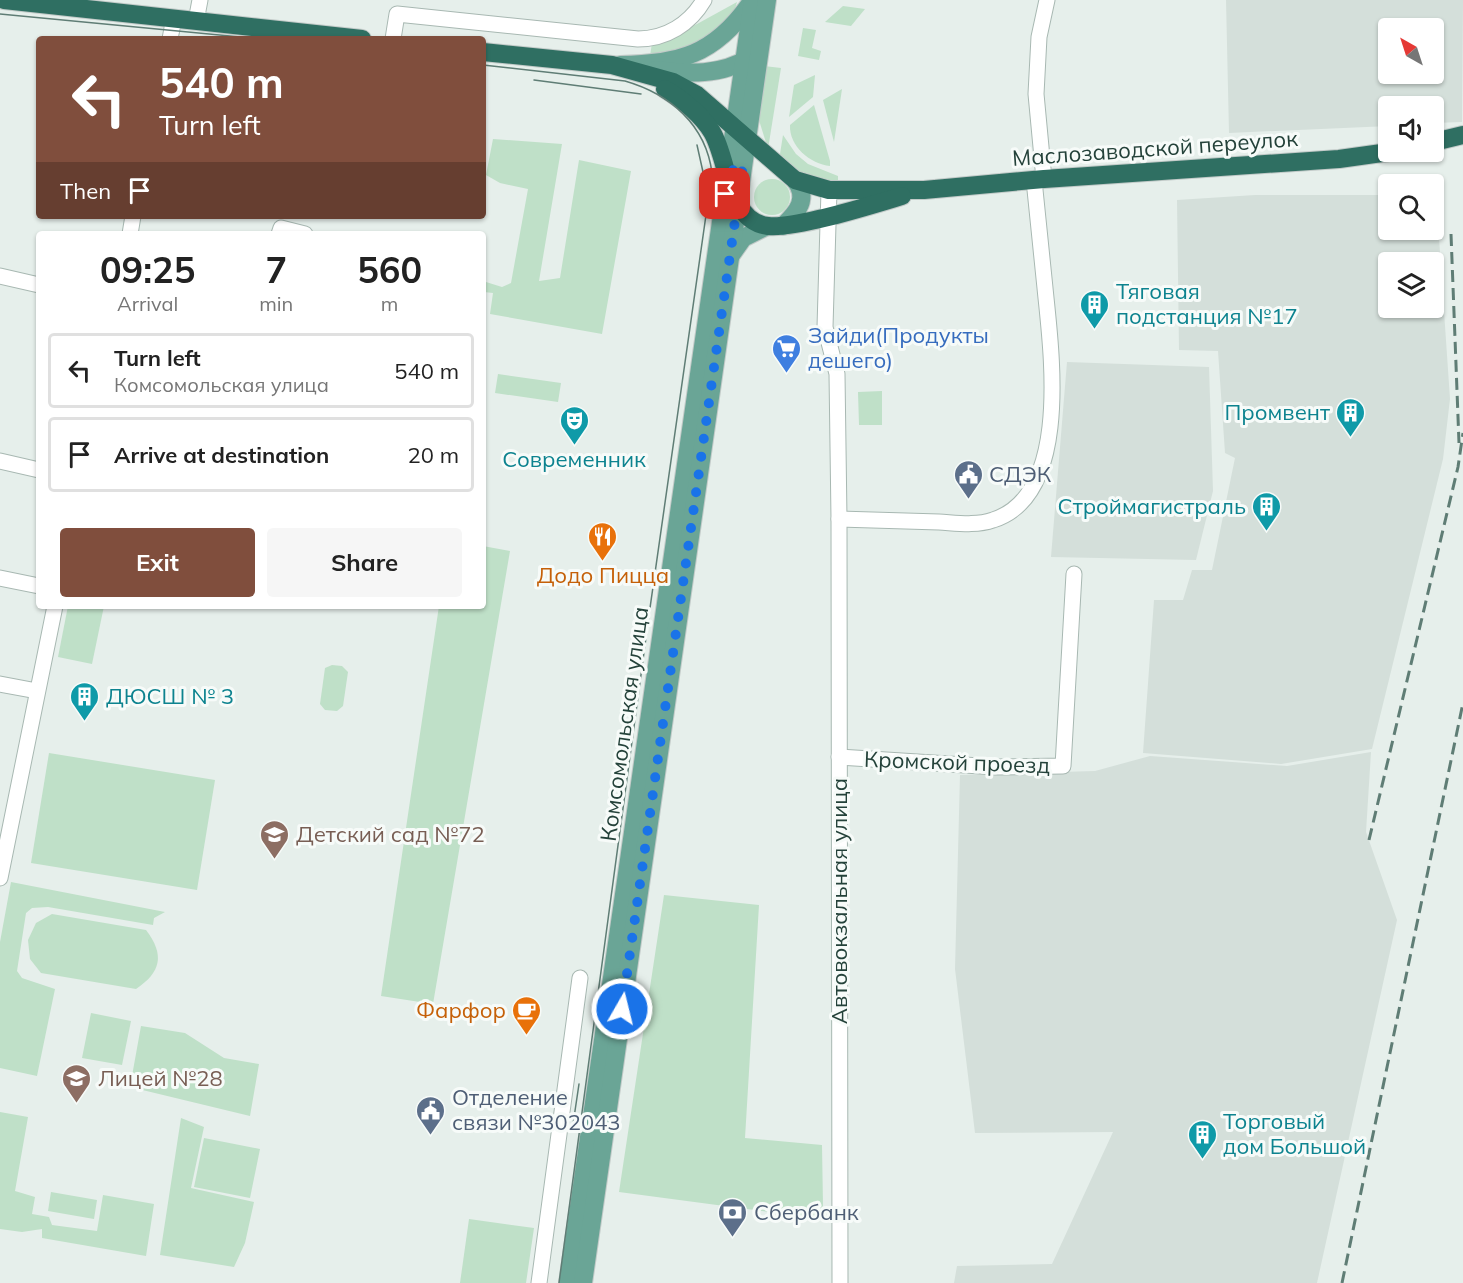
<!DOCTYPE html>
<html lang="en">
<head>
<meta charset="utf-8">
<style>
	:root { --surface:#fff; --page:#f6f6f6; --text:#222; --muted:#767676; --line:#e0e0e0; --accent:#804e3d }
	body { margin:0; font-family:Mulish,sans-serif; background:var(--page); color:var(--text); height:100vh; display:flex; flex-direction:column; font-size:22px; white-space:nowrap }
	* { box-sizing:border-box; margin:0 }
	p { font-size:20px; color:var(--muted) }
	.icon { flex:none; width:33px; height:33px; fill:none; stroke:currentColor; stroke-width:2; stroke-linecap:round; stroke-linejoin:round }
	.map { position:relative; flex:1; overflow:hidden }
	.panel { position:absolute; left:36px; top:231px; width:450px; height:378px; display:flex; flex-direction:column; background:var(--surface); border-radius:6px; box-shadow:0 2px 4px #0004 }
	.panel>* { flex:none }
	.guide { position:absolute; left:36px; top:36px; width:450px; height:183px; border-radius:6px; box-shadow:0 2px 4px #0004; background:#804e3d; color:#fff; overflow:hidden }
	.needle { width:39px; rotate:321deg }
	.fabs { position:absolute; left:1378px; top:18px; display:grid; gap:12px }
	.fabs a { display:grid; place-items:center; width:66px; height:66px; border-radius:6px; background:var(--surface); box-shadow:0 2px 4px #0004; font-size:30px }
	.pin { position:absolute; display:grid; place-items:center; width:51px; height:51px; color:#fff; margin:-26px; border-radius:12px; box-shadow:0 3px 9px #0006 }
	.me { position:absolute; width:66px; margin:-33px; rotate:8deg; stroke-linejoin:round; filter:drop-shadow(0 0 4px #0008) }
	.turn { display:flex; align-items:center; gap:21px; height:126px; padding:0 24px; font-size:27px }
	.turn .icon { width:78px; height:78px; stroke-width:2.5 }
	.turn b { display:block; font-size:42px; line-height:51px }
	.then { display:flex; align-items:center; height:57px; padding:0 24px; background:#0003; gap:12px; font-size:22px }
	.eta { display:flex; justify-content:space-evenly; align-items:center; height:102px; text-align:center }
	.eta b { font-size:36px; font-weight:700; line-height:42px }
	.primary-button { display:flex; gap:12px; margin-top:auto; padding:12px 24px }
	.primary-button a { flex:1; height:69px; border-radius:6px; background:var(--accent); color:#fff; font-size:24px; font-weight:700; line-height:69px; text-align:center }
	.primary-button a+a { background:var(--page); color:var(--text) }
	ul { padding:0; list-style:none }
	li { display:flex; align-items:center; gap:18px; height:75px; margin:0 12px 9px; padding:0 12px; border:3px solid var(--line); border-radius:6px }
	li div { flex:1 }
	li b { display:block; font-size:22px }
	li em { font-style:normal }
	.map>svg:first-child { display:block }
	.built { fill:#d4dfda; fill-rule:evenodd }
	.green { fill:#bfe0c8 }
	.lines { fill:none; stroke-linecap:round; stroke-linejoin:round }
	.minor-casing { stroke:#a8b8b2; stroke-width:17 }
	.major-casing { stroke:#c2cac8; stroke-width:20 }
	.highway-casing { stroke:#c2cac8; stroke-width:20 }
	.minor { stroke:#fff; stroke-width:15 }
	.major { stroke:#6aa596; stroke-width:18 }
	.highway { stroke:#2f6f62; stroke-width:18 }
	.tram { stroke:#5f7d75; stroke-width:1.5 }
	.rail { stroke:#5f7d75; stroke-width:3; stroke-dasharray:12 6; stroke-linecap:butt }
	.route { stroke:#1a73e8; stroke-width:10; stroke-dasharray:0 18 }
	.labels { text-anchor:middle; stroke-width:6; stroke-linejoin:round; paint-order:stroke }
	.street-label { font-size:22px; fill:#24423a; stroke:#f7fbf9 }
	.culture-label { font-size:22px; fill:#0d838f; stroke:#f7fbf9; text-anchor:start }
	.shop-label { font-size:22px; fill:#366cbe; stroke:#f7fbf9; text-anchor:start }
	.service-label { font-size:22px; fill:#4e5e75; stroke:#f7fbf9; text-anchor:start }
	.food-label { font-size:22px; fill:#c56008; stroke:#f7fbf9 }
	.education-label { font-size:22px; fill:#785e54; stroke:#f7fbf9; text-anchor:start }
</style>
</head>
<body>
<div class="map">
<svg width="1463" height="1283" viewBox="0 0 1463 1283">
	<rect width="100%" height="100%" fill="#e6efeb"/>
	<g class="built">
		<path d="M1226 0H1463L1462 122 1434 123V106H1389V126L1229 133ZM1389 28H1434V74H1389Z"/>
		<path d="M1434 194H1436L1450 399 1443 459 1372 749 1281 764 1143 753 1154 600H1183L1192 570H1212L1235 458 1225 453 1218 351 1179 350 1177 200 1255 195H1389V230H1434ZM1434 262V308H1389V262Z"/>
		<path d="M1067 362 1209 367 1213 491 1196 560 1051 557Z"/>
		<path d="M1371 752 1366 832 1397 920 1317 1283H954L957 1266 1052 1264 1113 1132 975 1133 955 969 960 775 1095 771 1150 756 1287 766Z"/>
	</g>
	<g class="green">
		<path d="M737 2C730 35 680 57 650 56L652 43 697 24Z"/>
		<path d="M843 6 865 9 851 26 825 22Z"/>
		<path d="M803 28 816 30 812 48 821 51 819 60 798 56Z"/>
		<path d="M764 66 781 68 768 149 758 117Z"/>
		<path d="M815 75 813 97 789 117 794 85Z"/>
		<path d="M842 89 834 142 823 100Z"/>
		<path d="M814 105 830 161V166C810 164 789 146 790 125Z"/>
		<path d="M783 135 796 154 808 164 838 176V182L802 176 772 153 780 154Z"/>
		<path d="M493 139 562 144 539 281 560 278 579 160 631 171 602 334 490 314 493 293 484 292 486 282 502 287 511 283 528 189 500 183 486 175Z"/>
		<circle cx="772" cy="197" r="18"/>
		<path d="M498 374 561 383 558 402 495 393Z"/>
		<path d="M882 391V425H859L858 392Z"/>
		<path d="M483 546 510 551 433 1004 381 996 439 606H483Z"/>
		<path d="M68 606H104L92 664 58 657Z"/>
		<path d="M332 665 342 666 348 672 343 706 337 711 325 710 320 704 325 668Z"/>
		<path d="M49 753 215 780 197 890 31 863Z"/>
		<path d="M11 882 165 912 154 918 153 925 48 907 32 908 26 913 17 971 22 978 55 989 37 1076 0 1068V942Z"/>
		<path d="M664 895 759 905 745 1138 822 1145 823 1206 814 1218 619 1192Z"/>
		<path d="M52 914 146 930C165 955 161 972 136 989L41 973 30 959 28 940 36 923Z"/>
		<path d="M91 1013 131 1021 122 1065 82 1058Z"/>
		<path d="M141 1026 185 1033 224 1058 259 1064 250 1116 130 1087Z"/>
		<path d="M0 1112 28 1117 15 1191 35 1197 32 1214 49 1217 52 1225 97 1231 103 1195 154 1204 146 1256 42 1238V1229L22 1232 0 1229Z"/>
		<path d="M181 1118 204 1127 191 1188 254 1202 245 1243 234 1267 160 1255Z"/>
		<path d="M204 1138 260 1149 250 1198 194 1187Z"/>
		<path d="M51 1192 97 1200 94 1219 48 1211Z"/>
		<path d="M469 1219 534 1228 526 1283H460Z"/>
	</g>
	<g class="lines">
		<defs>
			<g id="minor">
				<path d="M196 21 200 0"/>
				<path d="M170 39 174 18"/>
				<path d="M393 39 397 14 638 39C666 39 690 24 704 0"/>
				<path d="M1044 179 1036 94 1039 37 1047 0"/>
				<path d="M829 190 825 327 837 374 839 519 840 1283"/>
				<path d="M130 234 133 216"/>
				<path d="M279 234 281 228 305 234"/>
				<path d="M0 276 39 285"/>
				<path d="M0 461 39 470"/>
				<path d="M839 519C872 520 905 521 939 522 957 523 976 526 993 520 1072 495 1051 350 1045 288 1041 252 1038 216 1034 180"/>
				<path d="M0 578 39 586"/>
				<path d="M0 684 37 691"/>
				<path d="M839 757 996 767 1063 766 1074 574"/>
				<path d="M0 878 55 606"/>
				<path d="M539 1283 580 978"/>
			</g>
			<g id="major">
				<path d="M620 65C679 64 714 55 750 4"/>
				<path d="M655 70C687 74 722 76 750 57"/>
				<path d="M783 226C798 212 809 198 795 180"/>
				<path d="M731 255 743 238 767 226"/>
				<path d="M568 1283 753 0"/>
				<path d="M583 1283 767 0"/>
			</g>
			<g id="highway">
				<path d="M4 0 362 39"/>
				<path d="M483 52 612 65 673 82 697 95 795 180 829 190H924L1044 179 1339 159 1389 152"/>
				<path d="M665 89C683 100 701 114 712 132 729 160 727 221 768 226 796 229 872 205 902 196"/>
				<path d="M1434 142 1463 135"/>
			</g>
		</defs>
		<use href="#minor" class="minor-casing"/>
		<use href="#major" class="major-casing"/>
		<use href="#highway" class="highway-casing"/>
		<use href="#minor" class="minor"/>
		<use href="#major" class="major"/>
		<use href="#highway" class="highway"/>
		<g class="tram">
			<path d="M0 14 262 39"/>
			<path d="M483 65 625 81C670 94 706 125 712 173L650 608 559 1283"/>
			<path d="M534 80 641 94"/>
			<path d="M697 145 703 172V193"/>
			<path d="M572 1131 579 1084"/>
		</g>
		<g class="rail">
			<path d="M1451 234 1459 443"/>
			<path d="M1369 840 1458 467 1463 433"/>
			<path d="M1342 1283 1463 703"/>
		</g>
	</g>
	<g class="lines">
		<path class="route" d="M622 1009 743 165 728 173 725 194"/>
	</g>
	<defs>
		<symbol id="building-pin" viewBox="-11 -11 22 30"><path d="M0 17L-7.5 6A9.5 9.5 0 1 1 7.5 6Z" fill="#0f9aa8" stroke="#f7fbf9"/><path d="M-4-6H4V6H1V3H-1V6H-4ZM-2.5-4.3h1.7v1.8h-1.7ZM.8-4.3h1.7v1.8H.8ZM-2.5-1h1.7V.8h-1.7ZM.8-1h1.7V.8H.8Z" fill="#fff"/></symbol>
		<symbol id="supermarket-pin" viewBox="-11 -11 22 30"><path d="M0 17L-7.5 6A9.5 9.5 0 1 1 7.5 6Z" fill="#3f7fe0" stroke="#f7fbf9"/><path d="M-6-5.5h2.5l.6 2H6L4.5 2H-2.5L-4.4-4H-6ZM-1.5 3.2a1.3 1.3 0 1 0 .1 0ZM3 3.2a1.3 1.3 0 1 0 .1 0Z" fill="#fff"/></symbol>
		<symbol id="theatre-pin" viewBox="-11 -11 22 30"><path d="M0 17L-7.5 6A9.5 9.5 0 1 1 7.5 6Z" fill="#0f9aa8" stroke="#f7fbf9"/><path d="M-5-5.5Q0-4 5-5.5V0Q5 5 0 6Q-5 5-5 0ZM-3.3-2.5H-1v1.5H-3.3ZM1-2.5H3.3v1.5H1ZM-2.8 1Q0 5.5 2.8 1Z" fill="#fff"/></symbol>
		<symbol id="civic-pin" viewBox="-11 -11 22 30"><path d="M0 17L-7.5 6A9.5 9.5 0 1 1 7.5 6Z" fill="#5c6f8a" stroke="#f7fbf9"/><path d="M-.6-6.5H3V-4.5H.6V-3L4-1V1h2V6H-6V1h2V-1L-.6-3ZM-1.2 2.5V6h2.4V2.5Z" fill="#fff"/></symbol>
		<symbol id="restaurant-pin" viewBox="-11 -11 22 30"><path d="M0 17L-7.5 6A9.5 9.5 0 1 1 7.5 6Z" fill="#e8710a" stroke="#f7fbf9"/><path d="M-5-6h1v4h1v-4h1v4h1v-4h1v5L-1.5 .5V6h-2V.5L-5-1ZM5-6V6H3V1.5H1.5Q1.5-4 5-6Z" fill="#fff"/></symbol>
		<symbol id="school-pin" viewBox="-11 -11 22 30"><path d="M0 17L-7.5 6A9.5 9.5 0 1 1 7.5 6Z" fill="#8d6e63" stroke="#f7fbf9"/><path d="M0-5L7-2L0 1L-7-2ZM-4 1L0 2.5L4 1V4Q0 6-4 4Z" fill="#fff"/></symbol>
		<symbol id="cafe-pin" viewBox="-11 -11 22 30"><path d="M0 17L-7.5 6A9.5 9.5 0 1 1 7.5 6Z" fill="#e8710a" stroke="#f7fbf9"/><path d="M-5.5-4.5H6V0H3Q3 3.5 0 3.5H-2.5Q-5.5 3.5-5.5 0ZM3-3.2v2h1.7v-2ZM-6 4.5H4V6H-6Z" fill="#fff"/></symbol>
		<symbol id="bank-pin" viewBox="-11 -11 22 30"><path d="M0 17L-7.5 6A9.5 9.5 0 1 1 7.5 6Z" fill="#5c6f8a" stroke="#f7fbf9"/><path d="M-6-4H6V4H-6ZM0-2.3a2.3 2.3 0 1 0 0 4.6a2.3 2.3 0 1 0 0-4.6Z" fill="#fff"/></symbol>
	</defs>
	<g fill-rule="evenodd">
		<use href="#building-pin" x="1078" y="288" width="33" height="45"/>
		<use href="#supermarket-pin" x="770" y="332" width="33" height="45"/>
		<use href="#building-pin" x="1334" y="396" width="33" height="45"/>
		<use href="#theatre-pin" x="558" y="404" width="33" height="45"/>
		<use href="#civic-pin" x="952" y="458" width="33" height="45"/>
		<use href="#building-pin" x="1250" y="490" width="33" height="45"/>
		<use href="#restaurant-pin" x="586" y="520" width="33" height="45"/>
		<use href="#building-pin" x="68" y="680" width="33" height="45"/>
		<use href="#school-pin" x="258" y="818" width="33" height="45"/>
		<use href="#cafe-pin" x="510" y="994" width="33" height="45"/>
		<use href="#school-pin" x="60" y="1062" width="33" height="45"/>
		<use href="#civic-pin" x="414" y="1094" width="33" height="45"/>
		<use href="#building-pin" x="1186" y="1118" width="33" height="45"/>
		<use href="#bank-pin" x="716" y="1196" width="33" height="45"/>
	</g>
	<g class="labels">
		<g class="street-label">
			<text transform="translate(1155 148) rotate(-4)" y="8">Маслозаводской переулок</text>
			<text transform="translate(624 724) rotate(-82)" y="8">Комсомольская улица</text>
			<text transform="translate(957 762) rotate(2)" y="8">Кромской проезд</text>
			<text transform="translate(839 901) rotate(-90)" y="8">Автовокзальная улица</text>
		</g>
		<g class="culture-label">
			<text x="1116" y="299">Тяговая<tspan x="1116" dy="25">подстанция №17</tspan></text>
			<text x="1330" y="420" text-anchor="end">Промвент</text>
			<text x="574" y="467" text-anchor="middle">Современник</text>
			<text x="1246" y="514" text-anchor="end">Строймагистраль</text>
			<text x="106" y="704">ДЮСШ № 3</text>
			<text x="1223" y="1129">Торговый<tspan x="1223" dy="25">дом Большой</tspan></text>
		</g>
		<g class="shop-label">
			<text x="808" y="343">Зайди(Продукты<tspan x="808" dy="25">дешего)</tspan></text>
		</g>
		<g class="service-label">
			<text x="989" y="482">СДЭК</text>
			<text x="452" y="1105">Отделение<tspan x="452" dy="25">связи №302043</tspan></text>
			<text x="754" y="1220">Сбербанк</text>
		</g>
		<g class="food-label">
			<text x="603" y="583">Додо Пицца</text>
			<text x="506" y="1018" text-anchor="end">Фарфор</text>
		</g>
		<g class="education-label">
			<text x="296" y="842">Детский сад №72</text>
			<text x="98" y="1086">Лицей №28</text>
		</g>
	</g>
</svg>
<div class="fabs">
<a><svg class="needle" viewBox="-14 -14 28 28"><path d="M0-13l5 13h-10z" fill="#e53935"/><path d="M0 13l5-13h-10z" fill="#767676"/></svg></a>
<a><svg class="icon" aria-label="sound" viewBox="0 0 24 24"><path d="M4 9h4l5-4v14l-5-4H4zM17 9q2 3 0 6"/></svg></a>
<a><svg class="icon" aria-label="search" viewBox="0 0 24 24"><circle cx="10" cy="10" r="6"/><path d="M15 15l6 6"/></svg></a>
<a><svg class="icon" aria-label="layers" viewBox="0 0 24 24"><path d="M12 4l9 5-9 5-9-5zM3 14l9 5 9-5"/></svg></a>
</div>
<div class="pin" style="left:725px;top:194px;background:#d93025"><svg class="icon" aria-label="arrive" viewBox="0 0 24 24"><path d="M6 21V4h12l-3 4 3 4H6"/></svg></div>
<svg class="me" style="left:622px;top:1009px" viewBox="-20 -20 40 40"><circle r="17" fill="#1a73e8" stroke="#fff" stroke-width="3"/><path d="M0-11L8 9 0 5-8 9z" fill="#fff"/></svg>
<div class="guide">
<div class="turn"><svg class="icon" aria-label="left" viewBox="0 0 24 24"><path d="M17 20v-9H6M10 6l-5 5 5 5"/></svg><div><b>540 m</b>Turn left</div></div>
<div class="then">Then<svg class="icon" aria-label="arrive" viewBox="0 0 24 24"><path d="M6 21V4h12l-3 4 3 4H6"/></svg></div>
</div>
<section class="panel">
<div class="eta">
<div><b>09:25</b><p>Arrival</p></div>
<div><b>7</b><p>min</p></div>
<div><b>560</b><p>m</p></div>
</div>
<ul>
<li><svg class="icon" aria-label="left" viewBox="0 0 24 24"><path d="M17 20v-9H6M10 6l-5 5 5 5"/></svg><div><b>Turn left</b><p>Комсомольская улица</p></div><em>540 m</em></li>
<li><svg class="icon" aria-label="arrive" viewBox="0 0 24 24"><path d="M6 21V4h12l-3 4 3 4H6"/></svg><div><b>Arrive at destination</b></div><em>20 m</em></li>
</ul>
<div class="primary-button"><a>Exit</a><a>Share</a></div>
</section>
</div>
</body>
</html>
